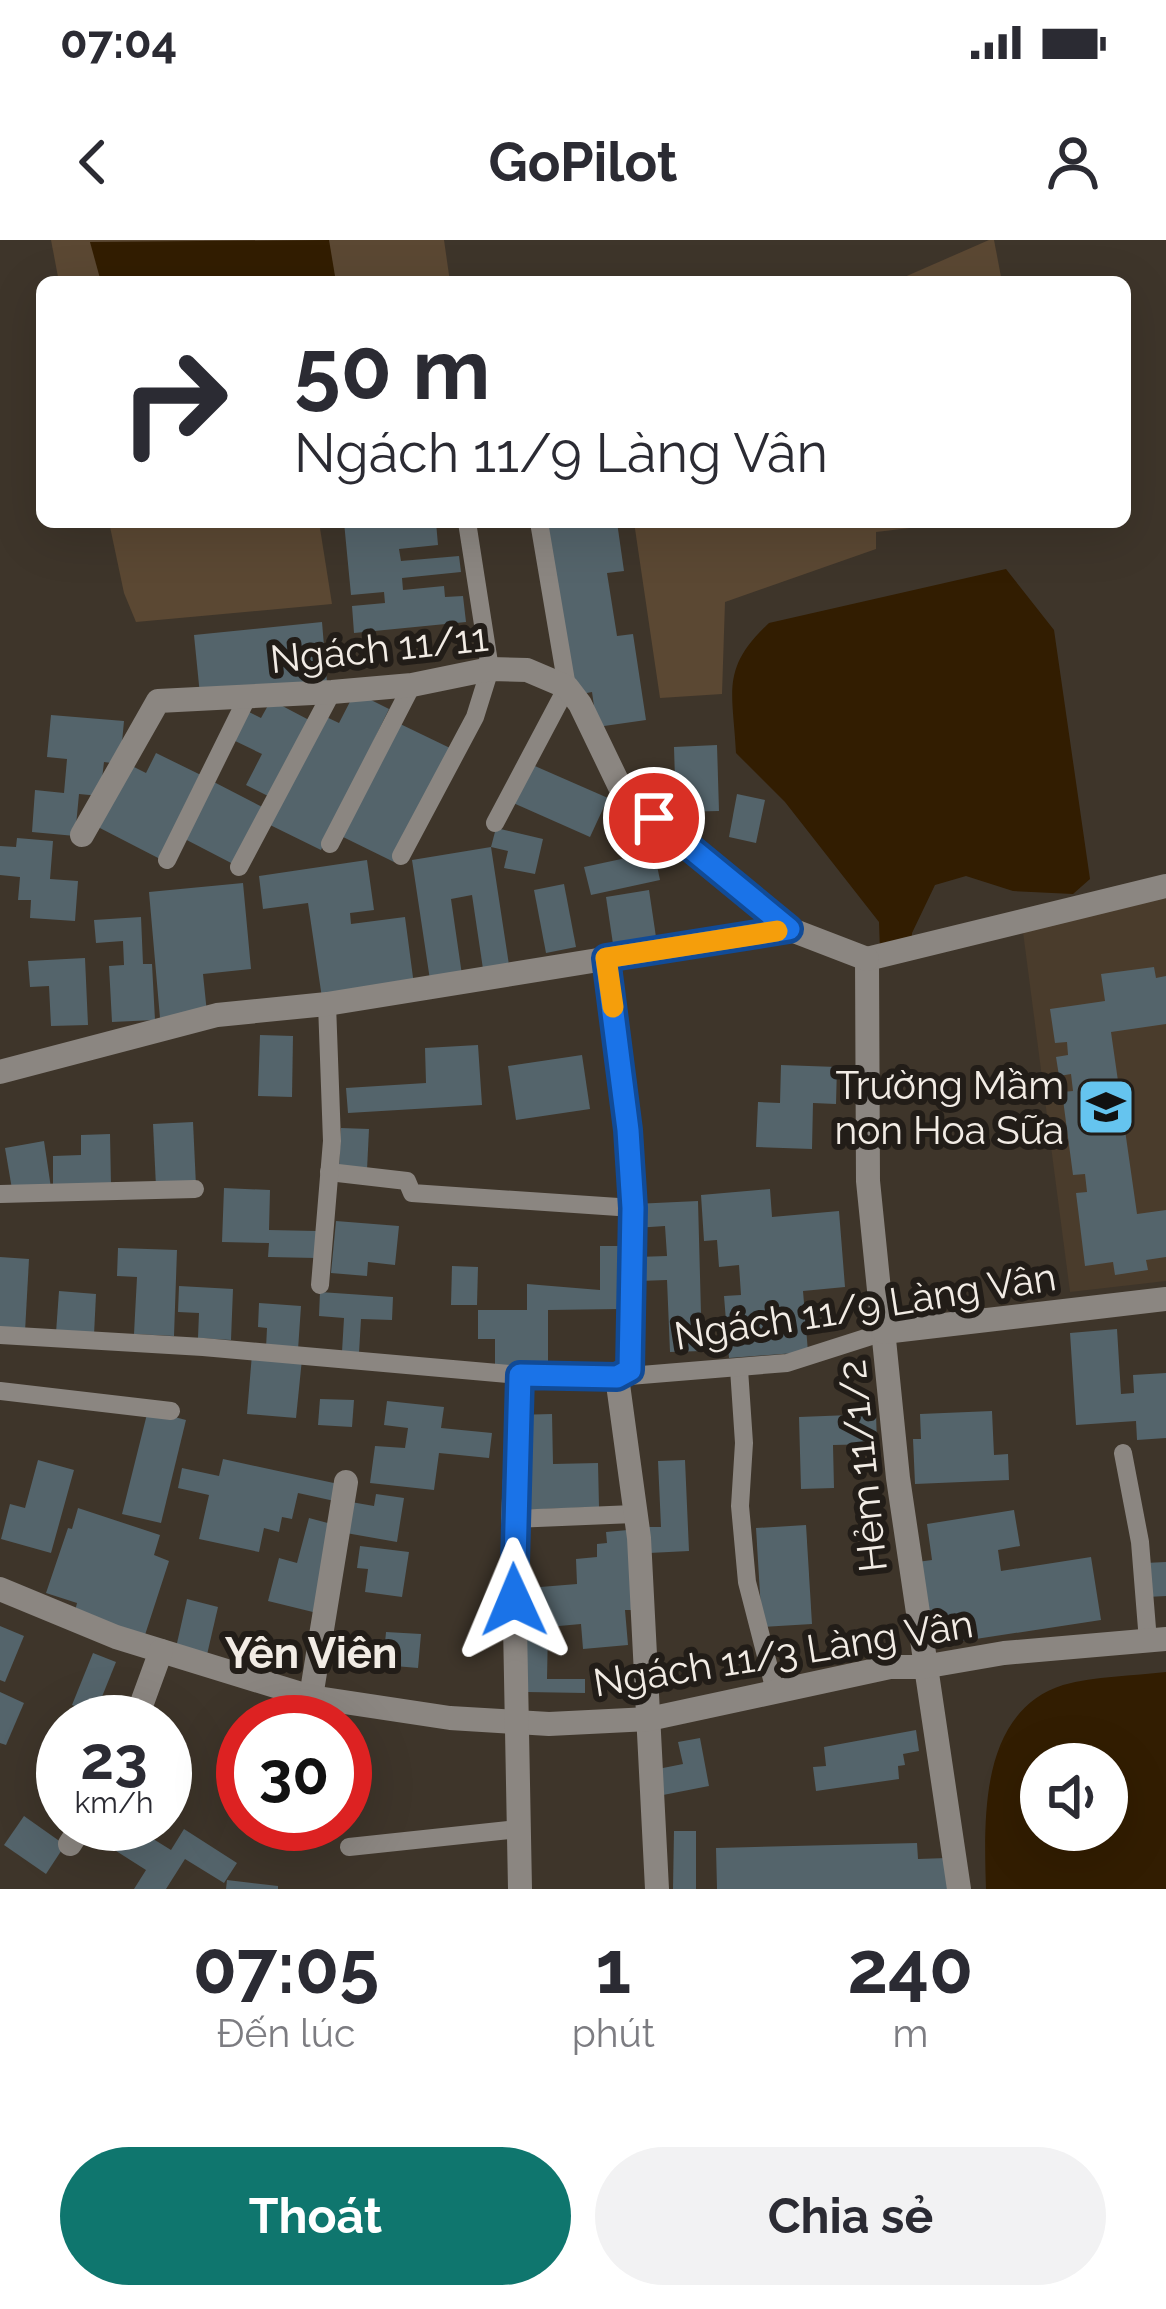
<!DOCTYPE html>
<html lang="vi">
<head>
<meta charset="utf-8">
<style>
	:root { --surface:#fff; --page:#f2f2f3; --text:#2b2b33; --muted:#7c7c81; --accent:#0f766e }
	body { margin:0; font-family:Raleway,sans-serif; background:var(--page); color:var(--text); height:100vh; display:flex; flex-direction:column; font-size:45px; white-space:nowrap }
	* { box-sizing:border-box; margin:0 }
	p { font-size:39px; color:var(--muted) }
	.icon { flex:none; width:66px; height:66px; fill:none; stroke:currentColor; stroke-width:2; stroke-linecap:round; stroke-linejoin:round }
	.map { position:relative; height:1649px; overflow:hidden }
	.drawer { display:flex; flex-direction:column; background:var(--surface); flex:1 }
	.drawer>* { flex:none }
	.top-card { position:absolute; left:36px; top:36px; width:1095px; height:252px; border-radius:18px; box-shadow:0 12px 48px #0002; background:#fff; color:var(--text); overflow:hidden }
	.buttons { position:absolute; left:1020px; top:1503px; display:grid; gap:24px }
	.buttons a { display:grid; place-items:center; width:108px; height:108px; border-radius:50%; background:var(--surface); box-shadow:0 12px 48px #0002; font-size:60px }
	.speed { position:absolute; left:36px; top:1455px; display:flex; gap:24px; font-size:60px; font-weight:700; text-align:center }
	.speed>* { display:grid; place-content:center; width:156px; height:156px; border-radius:50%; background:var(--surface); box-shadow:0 12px 48px #0002; line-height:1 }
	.speed small { font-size:30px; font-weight:400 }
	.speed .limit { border:18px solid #d22; background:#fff; color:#111 }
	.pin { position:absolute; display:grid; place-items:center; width:102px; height:102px; color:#fff; margin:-51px; border:6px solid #fff; border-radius:50%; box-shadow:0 3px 12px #0007 }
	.me { position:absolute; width:132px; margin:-66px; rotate:359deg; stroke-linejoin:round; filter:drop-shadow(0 0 9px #0008) }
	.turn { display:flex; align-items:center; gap:42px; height:252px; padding:0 60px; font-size:54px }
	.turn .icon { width:156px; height:156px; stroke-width:2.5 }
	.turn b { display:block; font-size:84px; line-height:102px }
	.eta { display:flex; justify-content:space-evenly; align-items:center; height:204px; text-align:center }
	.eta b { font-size:72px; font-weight:700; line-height:84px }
	.button { display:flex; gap:24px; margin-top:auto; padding:24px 60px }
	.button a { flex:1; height:138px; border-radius:72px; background:var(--accent); color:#fff; font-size:48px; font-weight:700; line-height:138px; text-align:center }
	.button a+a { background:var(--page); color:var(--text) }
	.status { display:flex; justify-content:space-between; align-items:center; height:84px; padding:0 60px; background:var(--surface); direction:ltr }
	.status svg { height:33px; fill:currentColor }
	header { display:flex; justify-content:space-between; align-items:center; height:156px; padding:0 60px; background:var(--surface); font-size:54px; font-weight:700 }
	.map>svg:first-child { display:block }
	.built { fill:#4a3c2c }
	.green { fill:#5b4833 }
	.water { fill:#321d01; fill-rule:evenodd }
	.building { fill:#54646b }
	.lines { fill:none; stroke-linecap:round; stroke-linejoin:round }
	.service { stroke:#8b8681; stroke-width:18 }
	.minor { stroke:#8b8681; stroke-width:24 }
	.route-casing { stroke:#114b97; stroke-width:30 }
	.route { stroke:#1a73e8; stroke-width:21 }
	.slow { stroke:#f59e0b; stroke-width:21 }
	.labels { text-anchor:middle; stroke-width:12; stroke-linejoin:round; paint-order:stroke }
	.street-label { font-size:39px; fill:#f2ece5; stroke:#221d18 }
	.poi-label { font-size:39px; fill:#f2ece5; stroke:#221d18; text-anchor:end }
	.neighbourhood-label { font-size:42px; font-weight:bold; fill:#f2ece5; stroke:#221d18 }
</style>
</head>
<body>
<div class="status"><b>07:04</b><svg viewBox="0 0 49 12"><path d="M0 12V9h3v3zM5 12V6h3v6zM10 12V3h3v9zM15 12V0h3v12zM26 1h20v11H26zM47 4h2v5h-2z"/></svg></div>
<header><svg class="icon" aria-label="back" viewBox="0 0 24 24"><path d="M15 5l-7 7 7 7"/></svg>GoPilot<svg class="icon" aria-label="person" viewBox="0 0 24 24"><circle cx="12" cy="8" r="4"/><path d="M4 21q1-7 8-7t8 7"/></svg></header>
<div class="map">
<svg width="1166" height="1649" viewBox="0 0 1166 1649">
	<rect width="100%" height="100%" fill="#3e352a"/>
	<path class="built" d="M1166 657V1041L1070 1052 1023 692Z"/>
	<g class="green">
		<path d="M51 0H444L450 42H59Z"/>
		<path d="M989 0H994L1002 42H893Z"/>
		<path d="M109 282H319L332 364 136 382 124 353Z"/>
		<path d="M634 282H961L876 292V309L725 362 722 454 660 458Z"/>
	</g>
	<g class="water">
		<path d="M329 0 336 42H101L90 2Z"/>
		<path d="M1006 329 1054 390 1090 639 1073 654 1013 651 966 636 935 645 912 693 911 720 880 712 879 682 785 562 736 513C733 451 720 429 769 383Z"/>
		<path d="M1166 1432V1649H986C984 1579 979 1472 1063 1445 1095 1436 1133 1436 1166 1432ZM1041 1524H1107V1590H1041Z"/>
	</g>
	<g class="building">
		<path d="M344 282H436L438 305 399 309 401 321 459 316 461 332 402 338 403 350 444 346 445 357 463 356 466 382 354 393 352 366 385 363 384 352 351 355Z"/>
		<path d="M539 282H617L624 331 607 333 617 396 633 394 646 480 597 487 592 452 571 456Z"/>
		<path d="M322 382 327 442 200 455 194 395Z"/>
		<path d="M355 452 389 469 321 610 266 583 320 474 339 483Z"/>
		<path d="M271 460 309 480 270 557 246 545 262 514 231 499 245 470 261 478Z"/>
		<path d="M51 475 124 481 120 524 104 522 100 556 79 554 75 596 32 592 35 550 64 553 67 519 47 517Z"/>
		<path d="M394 481 450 508 394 622 339 595Z"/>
		<path d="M717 505 719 571 676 572 674 507Z"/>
		<path d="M156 513 205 537 162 620 96 586 128 524 146 533Z"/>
		<path d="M528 523 608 558 590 597 511 562Z"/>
		<path d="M210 540 264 568 235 625 181 597Z"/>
		<path d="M737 554 765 560 756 603 729 597Z"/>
		<path d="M496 588 543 599 535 634 504 628 508 611 491 607 509 725 483 729 472 655 451 659 462 735 430 740 412 620 491 607Z"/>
		<path d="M17 598 53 601 50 639 78 641 75 681 30 678 31 660H18L20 637 0 635V606L16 607Z"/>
		<path d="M654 612 660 640 591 655 584 627Z"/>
		<path d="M367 620 374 670 350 673 351 684 405 677 414 745 322 758 308 663 263 669 259 636Z"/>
		<path d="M243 643 251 729 203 734 207 773 160 778 149 652Z"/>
		<path d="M564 644 576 707 546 713 534 650Z"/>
		<path d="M649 650 656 697 613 704 606 657Z"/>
		<path d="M141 677 143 724H152L155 780 112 782 109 726 124 725 123 701 96 703 94 680Z"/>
		<path d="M85 718 88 785 51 786 49 746 30 747 28 721Z"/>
		<path d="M1154 727 1156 738 1166 736V784L1111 792 1137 974 1166 970V1017L1146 1020 1148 1030 1115 1035 1113 1022 1085 1026 1076 953 1087 952 1085 934 1073 935 1062 852 1073 851 1071 834 1059 836 1056 817 1068 815 1067 802 1055 803 1050 769 1105 761 1101 734Z"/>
		<path d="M260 795 293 796 292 857 258 856Z"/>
		<path d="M478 805 482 865 348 873 346 848 426 843 425 808Z"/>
		<path d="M582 815 590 869 516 880 508 826Z"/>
		<path d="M781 825 837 827 836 864 813 863 812 909 756 907 758 862 780 863Z"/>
		<path d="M193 882 196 946 156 947 153 884Z"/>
		<path d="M341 888 369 889 367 930 339 928Z"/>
		<path d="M110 894 111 945H53V916L81 915V895Z"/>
		<path d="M44 901 51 948 13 955 5 908Z"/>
		<path d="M224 948 270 950 269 990 317 991 316 1018 268 1017 269 1003 222 1002Z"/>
		<path d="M770 949 772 977 839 971 845 1047 803 1051 808 1112 729 1118 724 1056 741 1055 739 1025 719 1027 717 1000 704 1001 701 955Z"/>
		<path d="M698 961 702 1111 670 1112 667 1040 639 1041 637 1017 667 1016 665 986 635 988 634 964Z"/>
		<path d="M336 981 399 986 395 1025 368 1022 367 1036 331 1033Z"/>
		<path d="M600 1006H620V1069L548 1070V1127L495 1128V1099H478V1070H527V1044L600 1050Z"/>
		<path d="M118 1008 177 1010 174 1096 134 1094 137 1037 117 1036Z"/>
		<path d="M0 1017 29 1019 25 1092 0 1091Z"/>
		<path d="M452 1026 478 1027 477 1065H451Z"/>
		<path d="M179 1046 233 1049 231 1100 198 1098 199 1073 178 1072Z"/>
		<path d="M59 1051 96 1054 94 1095 56 1093Z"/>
		<path d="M320 1052 393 1057 392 1080 361 1079 359 1113 342 1112 344 1078 319 1076Z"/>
		<path d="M259 1063 301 1066 298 1110 266 1108 267 1088 258 1087Z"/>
		<path d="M1117 1089 1121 1154 1134 1153 1133 1135 1166 1133V1198L1137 1200 1136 1181 1076 1185 1070 1093Z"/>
		<path d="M252 1114 302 1119 296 1178 247 1174Z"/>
		<path d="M320 1159 354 1160 352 1187 318 1185Z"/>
		<path d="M387 1161 444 1167 441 1188 492 1193 489 1218 439 1213 434 1250 370 1243 375 1206 405 1208 408 1188 384 1185Z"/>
		<path d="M148 1170 186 1180 161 1283 122 1274Z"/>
		<path d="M992 1171 994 1215 1008 1214 1009 1240 915 1244 913 1199H921L920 1174Z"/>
		<path d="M552 1174 553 1224 598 1223 599 1267 516 1270 514 1175Z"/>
		<path d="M876 1174 877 1204 833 1205 834 1248 801 1249 799 1177Z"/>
		<path d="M223 1219 343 1245 339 1262 298 1253 292 1279 282 1277 279 1292 264 1288 259 1312 199 1299 209 1255 178 1248 182 1228 219 1236Z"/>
		<path d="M38 1220 74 1230 51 1313 1 1299 10 1264 25 1268Z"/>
		<path d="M685 1220 689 1311 649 1313 648 1287H661L658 1221Z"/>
		<path d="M376 1254 404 1258 397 1302 346 1293 351 1262 374 1266Z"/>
		<path d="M78 1268 160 1295 154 1315 169 1321 144 1398 74 1375 77 1363 46 1353 68 1288 72 1289Z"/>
		<path d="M1014 1270 1020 1306 998 1310 1001 1331 1091 1317 1101 1380 930 1406 917 1322 932 1320 927 1284Z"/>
		<path d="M309 1278 339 1286 317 1373 268 1361 279 1318 297 1323Z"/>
		<path d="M806 1285 812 1384 762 1387 756 1288Z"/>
		<path d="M628 1290 634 1370H625L628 1405 583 1409 581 1384 548 1387 546 1361 529 1362 528 1348 577 1344 576 1319 597 1317V1304L607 1303 606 1292Z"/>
		<path d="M360 1306 409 1312 402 1357 365 1352 368 1329 357 1328Z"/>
		<path d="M1166 1322V1356L1147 1357 1145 1323Z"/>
		<path d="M187 1359 218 1367 206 1419 175 1412Z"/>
		<path d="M0 1386 24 1396 5 1442 0 1440Z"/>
		<path d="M513 1387H548L547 1439H585V1453L527 1452Z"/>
		<path d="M386 1392 421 1394 418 1428 383 1425Z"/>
		<path d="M93 1413 116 1422 95 1474 72 1465Z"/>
		<path d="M0 1452 24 1463 6 1505 0 1503Z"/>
		<path d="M916 1490 919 1511 903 1514 905 1525 898 1526 899 1539 816 1551 813 1527 826 1526 824 1507Z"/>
		<path d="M63 1493V1534L47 1527Z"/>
		<path d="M700 1498 709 1546 663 1555 658 1529 683 1524 678 1502Z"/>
		<path d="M232 1516 243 1519V1545L226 1540Z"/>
		<path d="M24 1576 65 1605 46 1634 4 1605Z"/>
		<path d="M98 1584H129L171 1610 184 1589 237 1623 224 1643 185 1619 166 1649H134L146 1630 91 1595Z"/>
		<path d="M674 1591H696V1649H673Z"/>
		<path d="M917 1603 918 1619 947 1618 948 1649H717L716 1608Z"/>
		<path d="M227 1640 278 1646V1649H226Z"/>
	</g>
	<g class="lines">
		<g class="service">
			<path d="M495 583 567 447 539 282"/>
			<path d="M330 604 412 445"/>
			<path d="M401 616 475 477 490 429 467 282"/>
			<path d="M167 620 247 458"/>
			<path d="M239 627 332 452"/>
			<path d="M329 932 407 941 412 953 633 968"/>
			<path d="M0 954 195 949"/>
			<path d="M320 1045 332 901 327 764"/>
			<path d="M0 1095 203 1107 520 1135"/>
			<path d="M739 1129 744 1203 740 1266 747 1342 775 1451"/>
			<path d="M617 1137 787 1123 884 1092"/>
			<path d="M0 1151 171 1171"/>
			<path d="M1123 1213 1140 1302 1148 1401"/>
			<path d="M513 1279 634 1274"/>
			<path d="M349 1607 518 1589"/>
		</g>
		<g class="minor">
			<path d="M82 595 158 461 332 452 412 445 490 429 527 430 567 447 580 464 620 547 789 689"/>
			<path d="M606 718 628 889 633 968 630 1130 617 1137 639 1298 657 1649"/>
			<path d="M867 719 868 941 898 1238 959 1649"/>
			<path d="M867 719 1166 646"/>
			<path d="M0 832 217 775 327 764 789 689 867 719"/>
			<path d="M884 1092 1166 1059"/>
			<path d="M0 1349 116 1397 311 1457 450 1478 549 1484 649 1479 890 1427H923L1004 1413 1166 1399"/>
			<path d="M311 1457 346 1242"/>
			<path d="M135 1482 161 1411"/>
			<path d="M70 1604 83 1584"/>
			<path d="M520 1649 513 1279 520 1135 617 1137"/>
		</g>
	</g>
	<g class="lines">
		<defs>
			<path id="route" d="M514 1360 520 1135 617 1137 630 1130 633 968 628 890 606 718 789 689 654 578"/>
		</defs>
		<use href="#route" class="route-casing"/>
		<use href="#route" class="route"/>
		<path class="slow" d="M613 767 606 718 777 691"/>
	</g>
	<defs>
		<symbol id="school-square" viewBox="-11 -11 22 22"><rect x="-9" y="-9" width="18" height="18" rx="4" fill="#65c4ef" stroke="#221d18"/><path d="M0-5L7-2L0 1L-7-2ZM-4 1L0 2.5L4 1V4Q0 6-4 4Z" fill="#111"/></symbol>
	</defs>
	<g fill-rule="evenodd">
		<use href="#school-square" x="1073" y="834" width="66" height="66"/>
	</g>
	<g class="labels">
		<g class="street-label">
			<text transform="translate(379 408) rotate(-6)" y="14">Ngách 11/11</text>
			<text transform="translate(865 1066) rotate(-9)" y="14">Ngách 11/9 Làng Vân</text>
			<text transform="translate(862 1226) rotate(-96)" y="14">Hẻm 11/1/2</text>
			<text transform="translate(783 1413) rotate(-9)" y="14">Ngách 11/3 Làng Vân</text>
		</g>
		<g class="poi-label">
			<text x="1064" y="859">Trường Mầm<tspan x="1064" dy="45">non Hoa Sữa</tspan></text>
		</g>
		<g class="neighbourhood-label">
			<text x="311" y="1428">Yên Viên</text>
		</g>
	</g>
</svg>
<div class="buttons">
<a><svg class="icon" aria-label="sound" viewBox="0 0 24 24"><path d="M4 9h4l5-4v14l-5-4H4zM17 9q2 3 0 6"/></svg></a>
</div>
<div class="speed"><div>23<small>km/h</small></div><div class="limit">30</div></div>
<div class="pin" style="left:654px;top:578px;background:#d93025"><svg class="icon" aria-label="arrive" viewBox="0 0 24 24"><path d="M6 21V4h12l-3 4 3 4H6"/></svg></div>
<svg class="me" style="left:514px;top:1360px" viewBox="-20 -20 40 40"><path d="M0-17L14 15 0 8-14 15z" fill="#1a73e8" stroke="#fff" stroke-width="4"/></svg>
<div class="top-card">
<div class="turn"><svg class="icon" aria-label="right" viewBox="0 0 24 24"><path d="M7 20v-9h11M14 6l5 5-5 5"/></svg><div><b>50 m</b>Ngách 11/9 Làng Vân</div></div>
</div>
</div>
<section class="drawer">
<div class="eta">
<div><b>07:05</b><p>Đến lúc</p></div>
<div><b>1</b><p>phút</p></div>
<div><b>240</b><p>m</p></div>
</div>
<div class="button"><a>Thoát</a><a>Chia sẻ</a></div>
</section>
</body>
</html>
